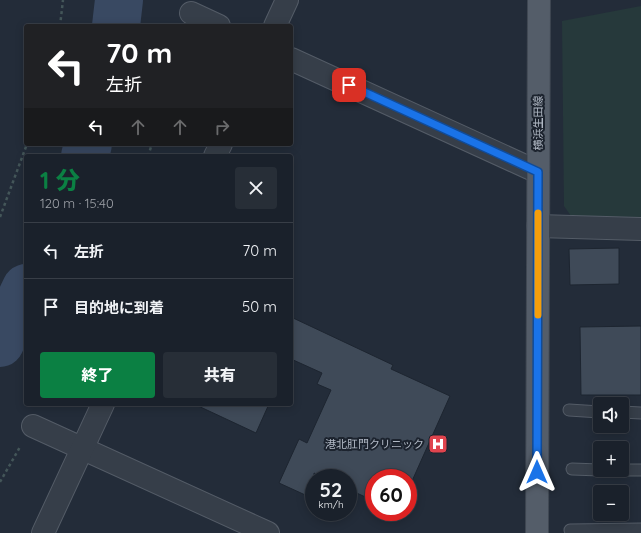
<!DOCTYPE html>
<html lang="ja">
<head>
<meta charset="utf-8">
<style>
	:root { --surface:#1a212b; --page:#272e37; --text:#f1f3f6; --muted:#9fa3a9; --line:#383e47; --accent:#0b8043 }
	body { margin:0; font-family:Quicksand,"Noto Sans JP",sans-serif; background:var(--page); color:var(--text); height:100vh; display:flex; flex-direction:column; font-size:15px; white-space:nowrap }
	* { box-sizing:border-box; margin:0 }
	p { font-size:13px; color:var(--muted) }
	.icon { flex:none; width:22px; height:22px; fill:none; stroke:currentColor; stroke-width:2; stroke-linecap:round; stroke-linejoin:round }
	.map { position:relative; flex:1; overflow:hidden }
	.details { position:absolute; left:24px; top:154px; width:269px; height:252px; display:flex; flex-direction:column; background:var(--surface); border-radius:4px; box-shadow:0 2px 10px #0003,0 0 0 1px var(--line) }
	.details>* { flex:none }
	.hud { position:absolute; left:24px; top:24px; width:269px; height:122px; border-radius:4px; box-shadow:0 2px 10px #0003,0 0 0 1px var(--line); background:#202124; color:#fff; overflow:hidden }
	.controls { position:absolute; left:593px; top:397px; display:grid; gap:8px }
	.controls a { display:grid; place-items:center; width:36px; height:36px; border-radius:4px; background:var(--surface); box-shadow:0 2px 10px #0003,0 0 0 1px var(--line); font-size:20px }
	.speed { position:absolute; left:305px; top:469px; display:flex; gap:8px; font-size:20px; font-weight:700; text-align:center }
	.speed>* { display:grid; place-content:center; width:52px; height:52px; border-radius:50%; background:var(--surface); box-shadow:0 2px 10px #0003,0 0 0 1px var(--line); line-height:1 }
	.speed small { font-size:10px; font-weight:400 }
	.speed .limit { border:6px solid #d22; background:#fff; color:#111 }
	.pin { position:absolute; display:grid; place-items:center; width:34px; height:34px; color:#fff; margin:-17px; border-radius:8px; box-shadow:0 2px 6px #0006 }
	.me { position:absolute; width:44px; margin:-22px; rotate:0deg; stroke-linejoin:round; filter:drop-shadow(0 0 3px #0008) }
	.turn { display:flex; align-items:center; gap:14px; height:84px; padding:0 16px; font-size:18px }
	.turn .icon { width:52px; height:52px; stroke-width:2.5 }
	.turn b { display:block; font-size:28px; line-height:34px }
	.lanes { display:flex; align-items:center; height:38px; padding:0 16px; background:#0003; justify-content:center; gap:20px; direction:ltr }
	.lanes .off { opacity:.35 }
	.round { display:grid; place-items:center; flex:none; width:42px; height:42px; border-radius:4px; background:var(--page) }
	.overview { display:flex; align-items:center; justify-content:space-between; height:68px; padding:0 16px }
	h1 { font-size:24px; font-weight:800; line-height:30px; color:var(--accent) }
	.button { display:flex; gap:8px; margin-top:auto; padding:8px 16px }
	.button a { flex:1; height:46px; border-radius:4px; background:var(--accent); color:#fff; font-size:16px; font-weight:800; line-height:46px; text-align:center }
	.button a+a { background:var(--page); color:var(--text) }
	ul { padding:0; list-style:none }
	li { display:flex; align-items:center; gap:12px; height:56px; padding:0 16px; border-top:1px solid var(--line) }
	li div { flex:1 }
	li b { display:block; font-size:15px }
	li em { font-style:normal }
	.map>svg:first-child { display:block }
	.green { fill:#26393b }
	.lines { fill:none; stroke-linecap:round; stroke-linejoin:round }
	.river { stroke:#394962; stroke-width:48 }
	.building { fill:#3f4a58; stroke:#1d2530 }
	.service-casing { stroke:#545c67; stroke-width:13 }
	.minor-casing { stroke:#545c67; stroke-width:24 }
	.primary-casing { stroke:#3f4752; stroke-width:24 }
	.path { stroke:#445659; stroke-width:2.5; stroke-dasharray:3 3; stroke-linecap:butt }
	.service { stroke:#363e49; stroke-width:11 }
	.minor { stroke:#363e49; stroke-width:22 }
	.primary { stroke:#545d69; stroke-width:22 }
	.route-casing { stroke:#114b97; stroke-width:10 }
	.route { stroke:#1a73e8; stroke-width:7 }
	.slow { stroke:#f59e0b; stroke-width:7 }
	.labels { text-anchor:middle; stroke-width:4; stroke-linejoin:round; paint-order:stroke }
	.street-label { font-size:11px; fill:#b1b9c5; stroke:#1c232e }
	.poi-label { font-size:11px; fill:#b1b9c5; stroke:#1c232e; text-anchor:end }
</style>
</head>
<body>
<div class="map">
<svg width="641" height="533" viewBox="0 0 641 533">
	<rect width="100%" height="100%" fill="#232c39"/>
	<path class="green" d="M641 6V217L571 216 564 206 562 21Z"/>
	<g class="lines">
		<g class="river">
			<path d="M116 26 119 0"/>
			<path d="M85 156 88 144"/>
			<path d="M0 343 26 288"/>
		</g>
	</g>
	<g class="building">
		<path d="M619 248V284L570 285 569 249Z"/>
		<path d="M291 317 393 365 391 369 450 396 408 490V478H374V501L348 489V478H324L314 473V499L279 483 299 439 307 443 331 390 317 384 322 373 291 359Z"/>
		<path d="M641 326V395H581L580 327Z"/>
		<path d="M194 404H269L256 433Z"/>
	</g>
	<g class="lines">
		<defs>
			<g id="service">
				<path d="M569 410 600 412"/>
				<path d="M622 412 641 413"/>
				<path d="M572 469 600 470"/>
				<path d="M622 470H641"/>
				<path d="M570 530 641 529"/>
			</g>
			<g id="minor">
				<path d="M191 13 219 26"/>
				<path d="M275 26 287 0"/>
				<path d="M291 59 538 172"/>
				<path d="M215 156 221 144"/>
				<path d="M538 226 641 229"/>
				<path d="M33 426 268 533"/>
				<path d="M43 533 103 404"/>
			</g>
			<path id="primary" d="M537 533 539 0"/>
		</defs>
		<use href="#service" class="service-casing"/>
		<use href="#minor" class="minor-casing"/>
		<use href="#primary" class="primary-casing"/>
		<g class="path">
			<path d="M60 26 63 0"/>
			<path d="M148 156 152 144"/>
			<path d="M0 217 27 144"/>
			<path d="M0 482 20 447"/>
		</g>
		<use href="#service" class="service"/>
		<use href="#minor" class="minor"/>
		<use href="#primary" class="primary"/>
	</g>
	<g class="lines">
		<defs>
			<path id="route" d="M349 85 538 172 537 472"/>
		</defs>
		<use href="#route" class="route-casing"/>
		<use href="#route" class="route"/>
		<path class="slow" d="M538 315V213"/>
	</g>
	<defs>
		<symbol id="hospital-square" viewBox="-11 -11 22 22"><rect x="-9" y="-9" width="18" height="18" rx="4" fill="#e0444e" stroke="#1c232e"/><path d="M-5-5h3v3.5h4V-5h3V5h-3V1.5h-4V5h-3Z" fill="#fff"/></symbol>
	</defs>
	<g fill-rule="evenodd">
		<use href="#hospital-square" x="427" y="433" width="22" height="22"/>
	</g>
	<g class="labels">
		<g class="street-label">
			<text transform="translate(538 123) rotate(-90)" y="4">横浜生田線</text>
		</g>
		<g class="poi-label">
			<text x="424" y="448">港北肛門クリニック</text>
		</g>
	</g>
</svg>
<div class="controls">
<a><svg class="icon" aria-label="sound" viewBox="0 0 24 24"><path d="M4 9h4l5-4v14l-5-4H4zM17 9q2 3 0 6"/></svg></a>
<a>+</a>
<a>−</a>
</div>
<div class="speed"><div>52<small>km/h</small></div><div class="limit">60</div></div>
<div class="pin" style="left:349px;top:85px;background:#d93025"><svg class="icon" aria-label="arrive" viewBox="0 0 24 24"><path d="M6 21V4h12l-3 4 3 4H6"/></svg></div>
<svg class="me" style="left:537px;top:472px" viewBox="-20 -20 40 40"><path d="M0-17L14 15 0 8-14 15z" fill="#1a73e8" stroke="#fff" stroke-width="4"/></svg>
<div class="hud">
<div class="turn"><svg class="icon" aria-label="left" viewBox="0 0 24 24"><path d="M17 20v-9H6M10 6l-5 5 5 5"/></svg><div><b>70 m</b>左折</div></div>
<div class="lanes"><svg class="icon" aria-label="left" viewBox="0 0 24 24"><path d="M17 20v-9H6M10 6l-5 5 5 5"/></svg><svg class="icon off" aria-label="ahead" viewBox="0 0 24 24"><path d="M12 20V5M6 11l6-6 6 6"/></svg><svg class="icon off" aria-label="ahead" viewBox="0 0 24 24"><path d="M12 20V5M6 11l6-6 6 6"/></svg><svg class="icon off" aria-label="right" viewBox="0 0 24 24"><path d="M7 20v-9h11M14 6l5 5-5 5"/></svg></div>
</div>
<section class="details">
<div class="overview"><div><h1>1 分</h1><p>120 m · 15:40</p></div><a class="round"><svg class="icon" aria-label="close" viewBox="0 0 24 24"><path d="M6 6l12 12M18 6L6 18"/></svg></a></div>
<ul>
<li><svg class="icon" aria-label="left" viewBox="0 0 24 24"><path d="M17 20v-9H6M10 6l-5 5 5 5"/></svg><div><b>左折</b></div><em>70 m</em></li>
<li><svg class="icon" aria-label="arrive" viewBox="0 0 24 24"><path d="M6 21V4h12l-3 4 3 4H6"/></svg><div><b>目的地に到着</b></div><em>50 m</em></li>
</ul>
<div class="button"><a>終了</a><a>共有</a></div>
</section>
</div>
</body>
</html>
